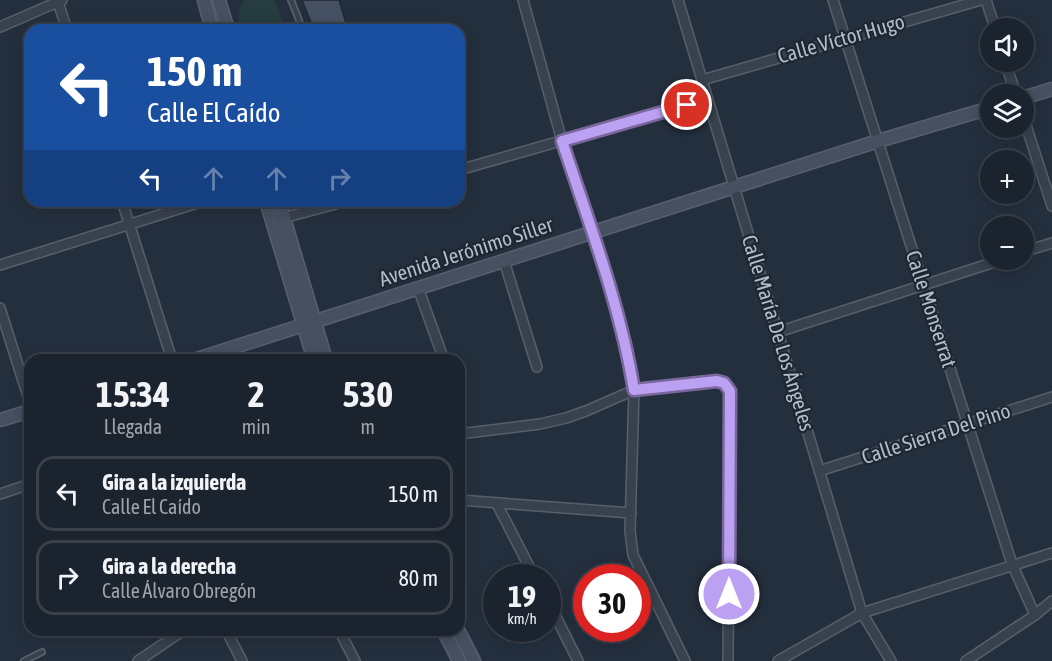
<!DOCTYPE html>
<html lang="es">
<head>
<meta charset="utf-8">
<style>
	:root { --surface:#1b232e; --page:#282f3a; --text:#f1f3f6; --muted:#a0a4aa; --line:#39404a }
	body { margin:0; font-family:"Asap Condensed",sans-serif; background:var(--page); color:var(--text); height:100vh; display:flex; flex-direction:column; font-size:22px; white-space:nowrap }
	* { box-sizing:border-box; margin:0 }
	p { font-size:20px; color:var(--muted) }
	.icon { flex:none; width:33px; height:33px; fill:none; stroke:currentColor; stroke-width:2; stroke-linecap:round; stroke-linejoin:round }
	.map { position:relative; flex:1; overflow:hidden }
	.panel { position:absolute; left:24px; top:354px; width:441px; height:282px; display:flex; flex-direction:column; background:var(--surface); border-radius:18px; box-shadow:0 3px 15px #0003,0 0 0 2px var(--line) }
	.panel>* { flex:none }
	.banner { position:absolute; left:24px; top:24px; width:441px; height:183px; border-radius:18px; box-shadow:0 3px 15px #0003,0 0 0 2px var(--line); background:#1a4fa0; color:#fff; overflow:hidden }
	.tools { position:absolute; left:980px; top:18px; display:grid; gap:12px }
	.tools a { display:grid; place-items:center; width:54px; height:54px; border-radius:50%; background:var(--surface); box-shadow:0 3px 15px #0003,0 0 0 2px var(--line); font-size:30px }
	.speed { position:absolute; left:483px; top:564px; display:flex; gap:12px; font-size:30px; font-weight:700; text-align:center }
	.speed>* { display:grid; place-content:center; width:78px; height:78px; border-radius:50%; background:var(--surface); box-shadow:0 3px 15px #0003,0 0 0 2px var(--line); line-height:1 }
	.speed small { font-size:15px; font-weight:400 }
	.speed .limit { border:9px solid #d22; background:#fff; color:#111 }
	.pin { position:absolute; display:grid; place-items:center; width:51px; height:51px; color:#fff; margin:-26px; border:3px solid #fff; border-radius:50%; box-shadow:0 2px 6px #0007 }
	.me { position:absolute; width:66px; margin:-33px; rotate:0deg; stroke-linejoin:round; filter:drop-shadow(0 0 4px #0008) }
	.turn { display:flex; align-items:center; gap:21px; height:126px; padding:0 24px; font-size:27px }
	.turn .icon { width:78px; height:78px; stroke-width:2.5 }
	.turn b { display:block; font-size:42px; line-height:51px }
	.lanes { display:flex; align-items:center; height:57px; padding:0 24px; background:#0003; justify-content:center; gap:30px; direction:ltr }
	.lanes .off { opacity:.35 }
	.eta { display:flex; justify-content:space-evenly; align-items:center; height:102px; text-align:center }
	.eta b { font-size:36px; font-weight:700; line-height:42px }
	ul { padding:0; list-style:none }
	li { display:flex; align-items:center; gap:18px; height:75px; margin:0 12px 9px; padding:0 12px; border:3px solid var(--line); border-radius:18px }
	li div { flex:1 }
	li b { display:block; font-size:22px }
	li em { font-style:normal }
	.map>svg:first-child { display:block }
	.green { fill:#263c3f }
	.building { fill:#455162; stroke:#1f2835; stroke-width:1.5 }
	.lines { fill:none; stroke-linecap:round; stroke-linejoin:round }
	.lane-casing { stroke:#565f6c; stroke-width:8 }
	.street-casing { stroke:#565f6c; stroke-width:12 }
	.secondary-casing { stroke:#565f6c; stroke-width:15 }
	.lane { stroke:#38414e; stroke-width:4.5 }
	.street { stroke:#38414e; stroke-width:9 }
	.secondary { stroke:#465061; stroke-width:12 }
	.route-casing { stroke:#7a689d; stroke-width:15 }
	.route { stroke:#bca0f2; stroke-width:10 }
	.labels { text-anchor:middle; stroke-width:4.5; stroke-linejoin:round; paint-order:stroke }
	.street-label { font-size:21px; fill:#b4bcc9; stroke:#1d2633 }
</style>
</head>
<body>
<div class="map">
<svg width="1052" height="661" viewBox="0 0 1052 661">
	<rect width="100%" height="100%" fill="#242f3e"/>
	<path class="green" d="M245 0H275L286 30H240C237 20 239 12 242 2Z"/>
	<path class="building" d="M302 0H339L346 23 314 30Z"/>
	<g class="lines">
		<defs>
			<g id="lane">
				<path d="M291 0 299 20 301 30"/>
				<path d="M24 661 42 652"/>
			</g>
			<g id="street">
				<path d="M523 0 562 141 618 312 628 351 634 390 630 531 633 555 685 661"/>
				<path d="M678 0 862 613 891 661"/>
				<path d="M833 0 1012 564 1035 615"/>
				<path d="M986 0 995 28"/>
				<path d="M58 2 67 30"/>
				<path d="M0 27 62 0"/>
				<path d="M1005 62 1016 94"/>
				<path d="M702 80 981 0"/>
				<path d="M1023 116 1052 206"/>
				<path d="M459 170 707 99"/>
				<path d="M122 201 172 360"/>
				<path d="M272 221 347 201"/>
				<path d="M1023 252 1052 243"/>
				<path d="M504 261 537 367"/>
				<path d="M0 265 204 201"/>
				<path d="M418 288 444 360"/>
				<path d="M0 308 30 403"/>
				<path d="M778 332 1001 260"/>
				<path d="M459 434 540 424 566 418 586 411 634 390 717 381 724 383 730 391 728 661"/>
				<path d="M819 471 1052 397"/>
				<path d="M0 494 30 484"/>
				<path d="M459 500 631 513"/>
				<path d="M497 504 535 578"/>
				<path d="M548 601 578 661"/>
				<path d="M226 630 242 661"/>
				<path d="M339 630 355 661"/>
				<path d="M138 661 184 630"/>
				<path d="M778 661 862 613 1052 553"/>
				<path d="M966 661 1035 615 1052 601"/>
			</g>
			<g id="secondary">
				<path d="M204 0 212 30"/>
				<path d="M219 0 228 30"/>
				<path d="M1023 98 1052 89"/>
				<path d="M266 201 314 360"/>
				<path d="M279 201 326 360"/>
				<path d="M194 360 878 141 990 108"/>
				<path d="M0 420 30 411"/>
				<path d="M443 630 459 661"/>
				<path d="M458 630 474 661"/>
			</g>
		</defs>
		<use href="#lane" class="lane-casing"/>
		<use href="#street" class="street-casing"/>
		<use href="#secondary" class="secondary-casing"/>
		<use href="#lane" class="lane"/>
		<use href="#street" class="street"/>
		<use href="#secondary" class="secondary"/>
	</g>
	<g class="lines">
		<defs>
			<path id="route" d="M687 105 562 141C589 223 620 304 634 390L717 381 724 383 730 391 729 594"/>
		</defs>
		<use href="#route" class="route-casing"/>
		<use href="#route" class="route"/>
	</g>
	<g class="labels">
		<g class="street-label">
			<text transform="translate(841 39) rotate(-16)" y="7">Calle Víctor Hugo</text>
			<text transform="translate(466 252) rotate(-18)" y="7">Avenida Jerónimo Siller</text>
			<text transform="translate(931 309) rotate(72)" y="7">Calle Monserrat</text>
			<text transform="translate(778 333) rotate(73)" y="7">Calle María De Los Ángeles</text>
			<text transform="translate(936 434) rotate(-18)" y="7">Calle Sierra Del Pino</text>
		</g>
	</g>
</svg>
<div class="tools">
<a><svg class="icon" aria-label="sound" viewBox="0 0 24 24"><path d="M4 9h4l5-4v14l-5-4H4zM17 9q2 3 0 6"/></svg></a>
<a><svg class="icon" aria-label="layers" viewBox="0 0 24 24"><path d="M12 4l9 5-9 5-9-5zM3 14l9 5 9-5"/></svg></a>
<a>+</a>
<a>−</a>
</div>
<div class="speed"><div>19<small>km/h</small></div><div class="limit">30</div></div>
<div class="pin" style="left:687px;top:105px;background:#d93025"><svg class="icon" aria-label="arrive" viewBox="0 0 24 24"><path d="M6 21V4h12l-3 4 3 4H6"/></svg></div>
<svg class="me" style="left:729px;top:594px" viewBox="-20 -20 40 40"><circle r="17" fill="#bca0f2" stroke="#fff" stroke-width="3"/><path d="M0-11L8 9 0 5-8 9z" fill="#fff"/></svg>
<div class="banner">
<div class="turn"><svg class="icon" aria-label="left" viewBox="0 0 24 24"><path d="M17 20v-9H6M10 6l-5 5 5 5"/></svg><div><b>150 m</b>Calle El Caído</div></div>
<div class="lanes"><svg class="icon" aria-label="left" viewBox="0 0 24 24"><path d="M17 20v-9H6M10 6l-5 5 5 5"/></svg><svg class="icon off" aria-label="ahead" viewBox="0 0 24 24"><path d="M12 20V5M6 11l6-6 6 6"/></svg><svg class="icon off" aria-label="ahead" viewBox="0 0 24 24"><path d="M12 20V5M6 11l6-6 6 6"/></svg><svg class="icon off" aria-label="right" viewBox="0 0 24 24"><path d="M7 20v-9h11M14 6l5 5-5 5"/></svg></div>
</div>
<section class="panel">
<div class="eta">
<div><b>15:34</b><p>Llegada</p></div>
<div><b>2</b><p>min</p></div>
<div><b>530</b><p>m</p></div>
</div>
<ul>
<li><svg class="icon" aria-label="left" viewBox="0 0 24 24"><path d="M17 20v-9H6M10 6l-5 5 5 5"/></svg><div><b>Gira a la izquierda</b><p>Calle El Caído</p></div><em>150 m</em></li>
<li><svg class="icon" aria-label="right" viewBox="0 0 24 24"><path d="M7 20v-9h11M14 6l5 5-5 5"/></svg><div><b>Gira a la derecha</b><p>Calle Álvaro Obregón</p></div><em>80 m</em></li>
</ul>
</section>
</div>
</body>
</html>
